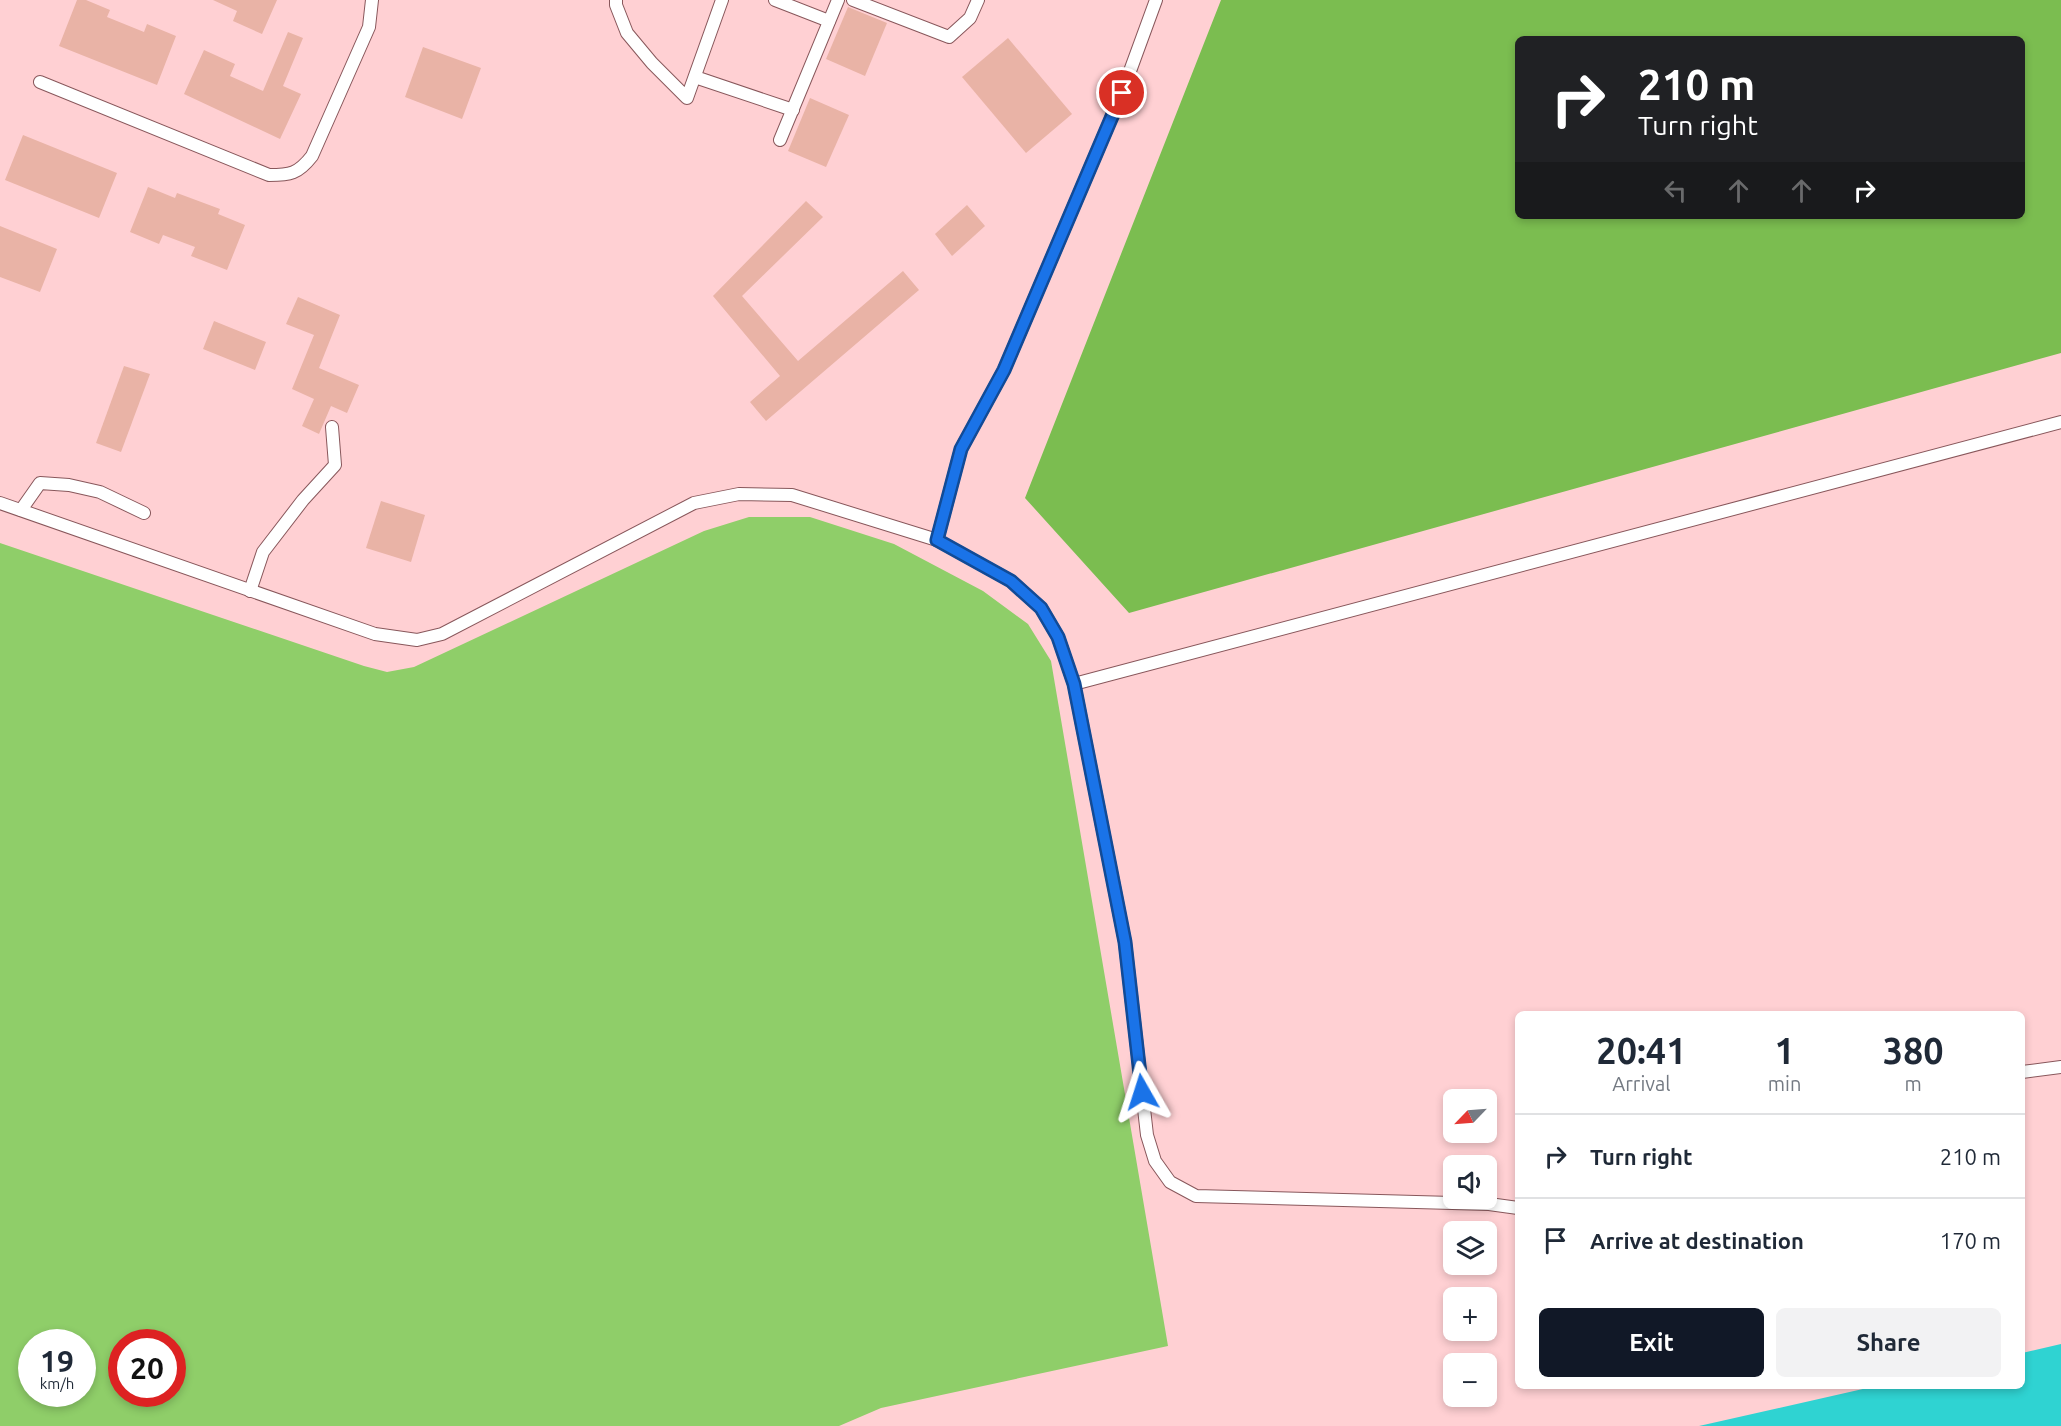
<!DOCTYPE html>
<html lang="en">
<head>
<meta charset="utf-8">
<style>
	:root { --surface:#fff; --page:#f2f2f3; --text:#1f2937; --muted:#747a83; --line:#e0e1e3; --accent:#111827 }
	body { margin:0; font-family:Ubuntu,sans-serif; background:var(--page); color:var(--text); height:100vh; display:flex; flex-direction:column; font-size:22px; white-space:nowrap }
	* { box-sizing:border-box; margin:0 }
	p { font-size:20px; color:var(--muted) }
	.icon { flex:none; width:33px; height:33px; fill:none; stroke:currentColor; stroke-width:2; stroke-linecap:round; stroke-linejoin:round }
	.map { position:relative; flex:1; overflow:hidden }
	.panel { position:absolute; left:1515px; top:1011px; width:510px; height:378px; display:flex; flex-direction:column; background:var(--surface); border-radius:9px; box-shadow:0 3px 9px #0003 }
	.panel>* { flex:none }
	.guide { position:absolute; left:1515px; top:36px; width:510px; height:183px; border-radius:9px; box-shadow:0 3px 9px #0003; background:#202124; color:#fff; overflow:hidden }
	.needle { width:39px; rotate:245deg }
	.fabs { position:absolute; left:1443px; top:1089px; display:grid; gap:12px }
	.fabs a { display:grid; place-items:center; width:54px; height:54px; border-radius:9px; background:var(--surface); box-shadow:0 3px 9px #0003; font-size:30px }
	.speed { position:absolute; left:18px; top:1329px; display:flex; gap:12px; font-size:30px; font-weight:700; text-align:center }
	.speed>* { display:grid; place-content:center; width:78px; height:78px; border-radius:50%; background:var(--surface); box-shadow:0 3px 9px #0003; line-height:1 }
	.speed small { font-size:15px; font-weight:400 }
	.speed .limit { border:9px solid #d22; background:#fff; color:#111 }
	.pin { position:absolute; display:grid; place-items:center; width:51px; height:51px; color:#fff; margin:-26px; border:3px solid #fff; border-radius:50%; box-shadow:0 2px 6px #0007 }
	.me { position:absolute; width:66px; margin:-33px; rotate:354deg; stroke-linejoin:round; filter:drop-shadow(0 0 4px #0008) }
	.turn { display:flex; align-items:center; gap:21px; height:126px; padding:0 24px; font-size:27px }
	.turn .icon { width:78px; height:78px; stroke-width:2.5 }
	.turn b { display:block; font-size:42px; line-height:51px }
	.lanes { display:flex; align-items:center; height:57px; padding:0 24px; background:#0003; justify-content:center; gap:30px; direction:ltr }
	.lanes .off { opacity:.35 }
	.eta { display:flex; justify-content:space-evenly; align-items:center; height:102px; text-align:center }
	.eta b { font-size:36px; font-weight:600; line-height:42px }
	.primary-button { display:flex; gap:12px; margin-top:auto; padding:12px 24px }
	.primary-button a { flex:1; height:69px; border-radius:9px; background:var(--accent); color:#fff; font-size:24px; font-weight:600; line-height:69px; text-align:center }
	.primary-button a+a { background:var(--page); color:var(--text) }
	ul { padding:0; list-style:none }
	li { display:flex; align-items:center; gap:18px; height:84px; padding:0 24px; border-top:2px solid var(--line) }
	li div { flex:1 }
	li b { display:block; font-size:22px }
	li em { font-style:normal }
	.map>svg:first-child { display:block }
	.green { fill:#8fce69; fill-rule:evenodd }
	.forest { fill:#7bbd50; fill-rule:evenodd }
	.water { fill:#2fd3d2 }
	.building { fill:#e9b3a6 }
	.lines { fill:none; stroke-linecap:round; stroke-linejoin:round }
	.service-casing { stroke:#88575b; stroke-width:14 }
	.service { stroke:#fff; stroke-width:12 }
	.route-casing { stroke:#114b97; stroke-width:15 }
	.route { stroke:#1a73e8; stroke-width:10 }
</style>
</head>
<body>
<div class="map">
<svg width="2061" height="1426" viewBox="0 0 2061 1426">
	<rect width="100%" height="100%" fill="#ffd0d3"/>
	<path class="green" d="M749 517H810L894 544 983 591 1028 624 1051 661 1168 1346 881 1408 839 1426H0V543L364 666 387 672 414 667 704 531ZM32 1342H82V1394H32ZM172 1342V1394H122V1342Z"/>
	<path class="forest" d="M1221 0H2061V353L1129 613 1025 498ZM1518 39H2022V216H1518Z"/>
	<path class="water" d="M2061 1344V1426H1699L1876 1386H2022V1353Z"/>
	<g class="building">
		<path d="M77 0H86L110 10 107 17 144 32 147 24 176 36 157 85 59 46Z"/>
		<path d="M213 0H277L262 34 233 21 237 11Z"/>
		<path d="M848 7 887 23 865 76 826 59Z"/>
		<path d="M288 32 303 38 283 86 301 94 280 139 184 94 204 50 235 64 230 76 263 91Z"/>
		<path d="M1008 38 1072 114 1026 153 962 77Z"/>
		<path d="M423 47 481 68 462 119 405 97Z"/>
		<path d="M810 98 849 115 826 167 788 151Z"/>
		<path d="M23 135 117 173 99 218 5 180Z"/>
		<path d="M148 187 175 198 177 193 220 209 218 214 245 225 227 270 191 256 195 247 163 235 159 244 130 232Z"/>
		<path d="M806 201 823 217 742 296 798 361 903 271 919 290 766 421 750 402 780 376 713 296Z"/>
		<path d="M967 205 985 226 952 256 935 234Z"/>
		<path d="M0 226 57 249 40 292 0 277Z"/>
		<path d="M298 297 340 315 319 368 359 385 347 413 331 406 319 434 302 426 314 399 292 389 314 335 286 324Z"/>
		<path d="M214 321 266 342 255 370 203 349Z"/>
		<path d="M124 366 150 374 121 452 96 443Z"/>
		<path d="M381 501 425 515 411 562 366 548Z"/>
	</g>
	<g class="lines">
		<defs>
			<g id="service">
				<path d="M616 0V5L627 33 652 63 687 98 722 0"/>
				<path d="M775 0 829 21"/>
				<path d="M853 0 949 37 970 18 978 0"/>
				<path d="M695 77 793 110"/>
				<path d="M40 82 269 175C290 175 298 174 312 156L369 27 372 0"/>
				<path d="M780 140 838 0"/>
				<path d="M0 503 375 634 417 640 442 634 694 503 739 494 792 495 937 540 1011 581 1041 608 1058 637 1074 684 1125 942 1147 1135 1155 1161 1170 1182 1196 1196 1489 1204 1518 1208"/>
				<path d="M21 510 40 483 69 485 100 492 144 513"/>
				<path d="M937 540 961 449 1004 370 1122 93 1156 0"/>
				<path d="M250 591 263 552 303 500 335 465 332 427"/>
				<path d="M1074 684 2061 422"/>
				<path d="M2022 1072 2061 1067"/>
			</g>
		</defs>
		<use href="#service" class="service-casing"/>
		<use href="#service" class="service"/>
	</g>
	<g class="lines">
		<defs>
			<path id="route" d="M1122 93 1004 370 961 449 937 540 1011 581 1041 608 1058 637 1074 684 1125 942 1142 1092"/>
		</defs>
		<use href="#route" class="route-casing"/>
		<use href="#route" class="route"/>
	</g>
</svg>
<div class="fabs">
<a><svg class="needle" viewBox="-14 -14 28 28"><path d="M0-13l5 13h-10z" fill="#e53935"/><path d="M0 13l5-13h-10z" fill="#747a83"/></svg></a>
<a><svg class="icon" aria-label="sound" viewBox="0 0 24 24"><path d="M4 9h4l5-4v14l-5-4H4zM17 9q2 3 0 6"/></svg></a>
<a><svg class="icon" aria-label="layers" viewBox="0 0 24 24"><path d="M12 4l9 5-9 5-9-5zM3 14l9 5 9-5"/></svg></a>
<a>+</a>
<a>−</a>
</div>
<div class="speed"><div>19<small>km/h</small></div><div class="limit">20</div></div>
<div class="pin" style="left:1122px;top:93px;background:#d93025"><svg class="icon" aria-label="arrive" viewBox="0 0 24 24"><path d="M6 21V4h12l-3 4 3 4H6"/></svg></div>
<svg class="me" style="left:1142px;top:1092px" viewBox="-20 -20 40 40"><path d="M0-17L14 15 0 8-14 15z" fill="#1a73e8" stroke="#fff" stroke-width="4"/></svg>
<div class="guide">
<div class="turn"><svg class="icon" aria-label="right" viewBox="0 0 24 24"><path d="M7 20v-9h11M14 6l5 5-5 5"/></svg><div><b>210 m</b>Turn right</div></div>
<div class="lanes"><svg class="icon off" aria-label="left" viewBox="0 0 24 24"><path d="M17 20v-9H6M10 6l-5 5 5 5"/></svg><svg class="icon off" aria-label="ahead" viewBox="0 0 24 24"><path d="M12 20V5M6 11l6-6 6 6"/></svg><svg class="icon off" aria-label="ahead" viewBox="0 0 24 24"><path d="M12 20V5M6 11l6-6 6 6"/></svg><svg class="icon" aria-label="right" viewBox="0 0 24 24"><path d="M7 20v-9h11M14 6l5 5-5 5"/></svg></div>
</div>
<section class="panel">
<div class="eta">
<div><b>20:41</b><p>Arrival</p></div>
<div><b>1</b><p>min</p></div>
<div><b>380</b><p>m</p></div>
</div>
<ul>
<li><svg class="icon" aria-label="right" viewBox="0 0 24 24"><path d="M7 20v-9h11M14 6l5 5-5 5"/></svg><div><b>Turn right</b></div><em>210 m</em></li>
<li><svg class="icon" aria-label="arrive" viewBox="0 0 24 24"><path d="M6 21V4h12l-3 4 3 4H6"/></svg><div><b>Arrive at destination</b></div><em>170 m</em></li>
</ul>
<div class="primary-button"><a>Exit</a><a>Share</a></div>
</section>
</div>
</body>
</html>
